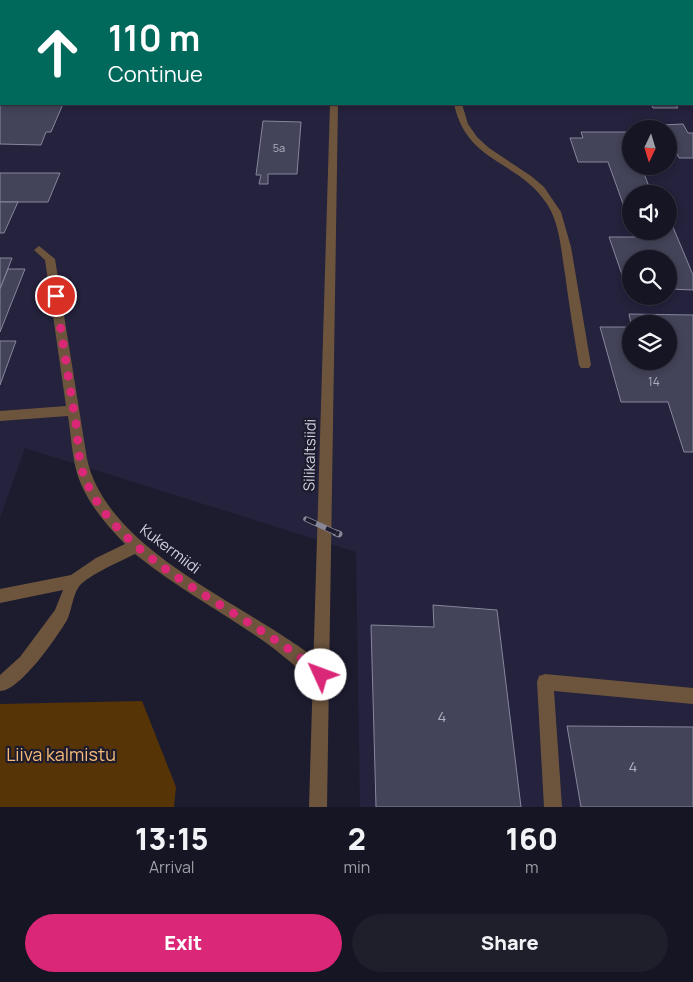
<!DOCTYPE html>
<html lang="en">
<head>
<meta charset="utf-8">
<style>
	:root { --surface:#161523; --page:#1f1e2b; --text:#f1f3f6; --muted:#9e9fa6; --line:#353441; --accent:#db2777 }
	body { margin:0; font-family:Manrope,sans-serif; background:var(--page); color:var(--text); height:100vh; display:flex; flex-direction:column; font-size:19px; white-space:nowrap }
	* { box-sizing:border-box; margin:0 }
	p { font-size:16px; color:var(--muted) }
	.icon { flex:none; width:28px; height:28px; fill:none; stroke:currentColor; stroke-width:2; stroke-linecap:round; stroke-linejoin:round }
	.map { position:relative; height:807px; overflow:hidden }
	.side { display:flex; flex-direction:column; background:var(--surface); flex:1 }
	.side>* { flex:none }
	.hud { position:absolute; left:0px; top:0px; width:694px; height:105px; box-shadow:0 2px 8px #0003,0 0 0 1px var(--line); background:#00695c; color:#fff; overflow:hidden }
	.needle { width:32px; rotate:184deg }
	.controls { position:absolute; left:622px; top:120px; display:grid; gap:10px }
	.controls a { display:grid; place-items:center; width:55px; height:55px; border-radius:50%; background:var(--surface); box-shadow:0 2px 8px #0003,0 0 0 1px var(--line); font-size:25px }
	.pin { position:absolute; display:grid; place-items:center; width:42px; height:42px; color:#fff; margin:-21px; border:2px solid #fff; border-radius:50%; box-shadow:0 1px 5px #0007 }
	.me { position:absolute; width:55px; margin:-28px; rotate:313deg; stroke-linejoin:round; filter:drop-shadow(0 0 4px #0008) }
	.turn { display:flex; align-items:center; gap:18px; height:105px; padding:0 25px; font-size:22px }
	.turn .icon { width:65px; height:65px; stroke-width:2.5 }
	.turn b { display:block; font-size:35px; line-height:42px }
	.eta { display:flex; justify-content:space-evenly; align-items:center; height:85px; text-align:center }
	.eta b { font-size:30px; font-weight:800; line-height:35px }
	.action { display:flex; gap:10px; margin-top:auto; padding:10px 25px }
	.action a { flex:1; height:58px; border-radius:30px; background:var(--accent); color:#fff; font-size:20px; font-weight:800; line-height:58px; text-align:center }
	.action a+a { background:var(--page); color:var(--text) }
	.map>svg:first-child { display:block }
	.built { fill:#24223c; fill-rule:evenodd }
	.green { fill:#563406 }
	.building { fill:#434359; stroke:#86869f }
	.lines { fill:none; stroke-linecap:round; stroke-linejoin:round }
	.lane { fill:#6d553d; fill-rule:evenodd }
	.street { fill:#6d553d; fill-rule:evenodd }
	.rail-far1-casing { stroke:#878797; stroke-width:5.5 }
	.rail-casing { stroke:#878797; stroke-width:7 }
	.rail-far1 { stroke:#1d1c2f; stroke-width:4; stroke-dasharray:11; stroke-linecap:butt }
	.rail { stroke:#1d1c2f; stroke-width:5; stroke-dasharray:14; stroke-linecap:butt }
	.route { stroke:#db2777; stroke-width:9; stroke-dasharray:0 16.2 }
	.labels { text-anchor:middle; stroke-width:4.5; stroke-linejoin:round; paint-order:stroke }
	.far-number-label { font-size:11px; fill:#aeafbe }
	.number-label { font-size:12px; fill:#aeafbe }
	.street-label { font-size:15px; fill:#d2d3e0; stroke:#1d1c2f }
	.near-number-label { font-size:15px; fill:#aeafbe }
	.near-park-label { font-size:18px; fill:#f8bb77; stroke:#1d1c2f }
</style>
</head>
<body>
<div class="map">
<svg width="693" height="807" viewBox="0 0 693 807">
	<rect width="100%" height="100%" fill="#1d1c2f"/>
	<path class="built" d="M0 0H693V807H360L356 552 25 448 0 518ZM1 1H692V104H1ZM631 129H669V166H631ZM631 194H669V231H631ZM631 259H669V296H631ZM631 324H669V361H631Z"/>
	<path class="green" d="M142 701 176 787 174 807H0V704Z"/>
	<g class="building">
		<path d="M54 0H108L53 1Z"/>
		<path d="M530 0H614L615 1H531Z"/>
		<path d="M0 14 1 104H63L51 132H46L41 145 0 144Z"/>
		<path d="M651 104H675L678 108H653Z"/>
		<path d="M263 121 301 122 297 174H268V184H259L261 175H256Z"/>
		<path d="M683 124 688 133H693V158H679L669 138V129H664L663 125Z"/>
		<path d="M581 132H631V166H641L652 194H631V226L608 162H578L570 138H583Z"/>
		<path d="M0 173H60L48 202H0Z"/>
		<path d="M0 202H18L4 233H0Z"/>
		<path d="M669 227H673L693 275V290L669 289V259H631V289H627L609 237H635L633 231H669Z"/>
		<path d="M0 258H12L0 289Z"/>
		<path d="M8 269H25L0 332V289Z"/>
		<path d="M629 314 693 315V452H684L668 402H621L600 327H631V361H669V324H631Z"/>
		<path d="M0 341H16L0 385Z"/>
		<path d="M433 605 497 610 521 807H376L371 625 434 627Z"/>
		<path d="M567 726 693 727V807H581Z"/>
	</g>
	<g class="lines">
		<g class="lane">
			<path d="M436 0H444L445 1H437Z"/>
			<path d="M454 104H462L468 124 477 137 489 148 531 176 544 187 561 212 571 247 591 365 589 368H581L579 365C574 335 569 305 565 274 561 251 560 224 547 204 519 160 467 164 454 104Z"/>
			<path d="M39 246 55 259 87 459C105 542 221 594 286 638 298 646 324 662 329 675L327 681 321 683C306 677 281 653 265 642 222 612 176 587 135 554 117 563 97 571 81 584 73 592 72 610 67 620 57 637 20 691 0 691V675L20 657 55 610 63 590 0 603V589L71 575 96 558 125 544C106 525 85 500 77 473 72 455 71 435 68 416L0 421V411L66 406 45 260 34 250Z"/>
			<path d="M545 674 693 688V704L554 691 562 807H544L537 682 539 676Z"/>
		</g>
		<g class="street">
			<path d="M332 0H340V1H333Z"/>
			<path d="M330 104H338L327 807H309Z"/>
		</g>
		<defs>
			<path id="rail-far1" d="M306 519 339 534"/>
			<path id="rail" d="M336 533 339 534"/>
		</defs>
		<use href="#rail-far1" class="rail-far1-casing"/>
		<use href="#rail" class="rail-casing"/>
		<use href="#rail-far1" class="rail-far1"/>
		<use href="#rail" class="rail"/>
	</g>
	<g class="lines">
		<path class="route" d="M56 296C62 339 69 381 76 424 78 440 78 460 84 476 118 566 253 612 321 675"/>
	</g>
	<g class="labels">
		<g class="far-number-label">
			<text x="279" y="152">5a</text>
		</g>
		<g class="number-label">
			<text x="654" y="386">14</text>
		</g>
		<g class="street-label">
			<text transform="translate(310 455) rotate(-89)" y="5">Silikaltsiidi</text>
			<text transform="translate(170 549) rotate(37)" y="5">Kukermiidi</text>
		</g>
		<g class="near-number-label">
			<text x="442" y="722">4</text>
			<text x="633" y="772">4</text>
		</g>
		<g class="near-park-label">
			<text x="61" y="761">Liiva kalmistu</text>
		</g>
	</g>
</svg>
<div class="controls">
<a><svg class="needle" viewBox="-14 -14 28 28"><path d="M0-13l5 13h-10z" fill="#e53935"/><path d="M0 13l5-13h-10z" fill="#9e9fa6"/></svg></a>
<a><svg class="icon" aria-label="sound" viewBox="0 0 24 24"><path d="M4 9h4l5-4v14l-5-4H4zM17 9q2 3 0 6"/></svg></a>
<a><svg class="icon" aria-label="search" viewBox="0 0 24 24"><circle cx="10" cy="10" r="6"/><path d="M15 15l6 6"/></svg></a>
<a><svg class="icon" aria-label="layers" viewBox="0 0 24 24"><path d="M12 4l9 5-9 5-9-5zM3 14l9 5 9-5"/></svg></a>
</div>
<div class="pin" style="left:56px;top:296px;background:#d93025"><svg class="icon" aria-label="arrive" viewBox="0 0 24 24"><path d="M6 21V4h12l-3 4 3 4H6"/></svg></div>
<svg class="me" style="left:321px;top:675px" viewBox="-20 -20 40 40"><circle r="19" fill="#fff"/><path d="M0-13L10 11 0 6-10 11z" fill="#db2777"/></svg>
<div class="hud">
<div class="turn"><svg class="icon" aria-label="ahead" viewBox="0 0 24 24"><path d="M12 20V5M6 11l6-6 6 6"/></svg><div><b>110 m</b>Continue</div></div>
</div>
</div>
<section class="side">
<div class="eta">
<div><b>13:15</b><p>Arrival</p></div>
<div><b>2</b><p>min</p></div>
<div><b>160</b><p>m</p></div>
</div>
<div class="action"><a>Exit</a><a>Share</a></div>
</section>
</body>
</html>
